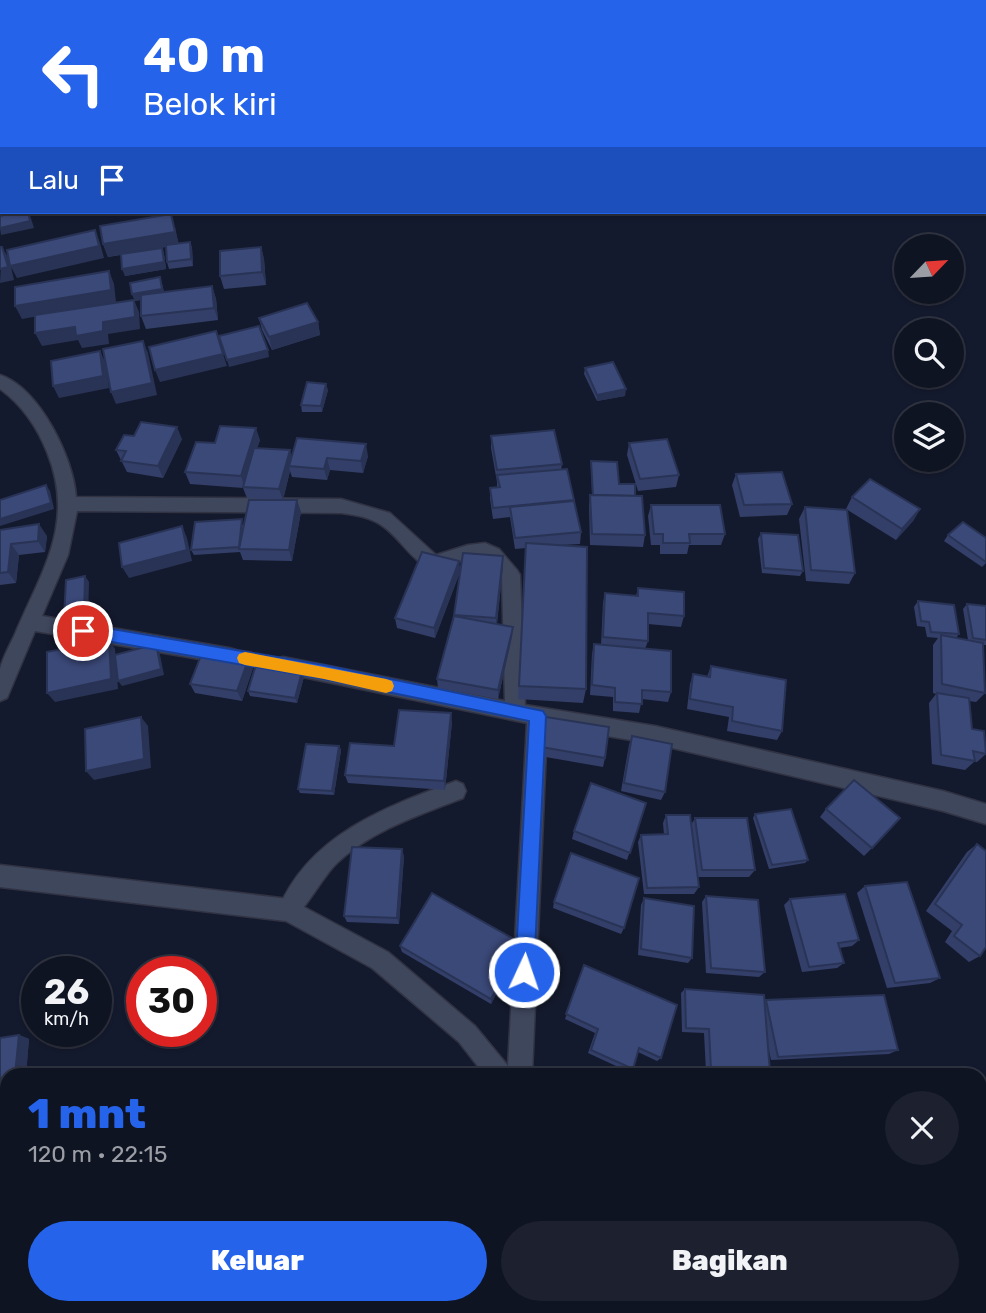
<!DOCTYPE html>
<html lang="id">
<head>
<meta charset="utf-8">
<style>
	:root { --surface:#0f1422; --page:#1d212f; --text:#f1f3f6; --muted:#9b9ea5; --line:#2f3340; --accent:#2563eb }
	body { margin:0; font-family:Rubik,sans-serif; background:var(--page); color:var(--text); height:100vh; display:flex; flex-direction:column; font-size:26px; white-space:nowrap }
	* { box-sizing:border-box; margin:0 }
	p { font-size:23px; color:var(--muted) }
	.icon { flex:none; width:38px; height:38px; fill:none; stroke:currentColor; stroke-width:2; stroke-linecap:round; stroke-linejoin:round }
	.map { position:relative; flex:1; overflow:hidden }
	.panel { position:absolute; left:0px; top:1068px; width:987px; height:247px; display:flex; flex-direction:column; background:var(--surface); border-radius:21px 21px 0 0; box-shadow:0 2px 5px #0004,0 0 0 2px var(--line) }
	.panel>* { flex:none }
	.guide { position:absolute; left:0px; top:0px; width:987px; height:214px; box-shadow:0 2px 5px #0004,0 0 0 2px var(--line); background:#2563eb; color:#fff; overflow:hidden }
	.needle { width:46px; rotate:65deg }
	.buttons { position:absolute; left:894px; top:234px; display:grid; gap:14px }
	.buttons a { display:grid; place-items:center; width:70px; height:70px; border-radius:50%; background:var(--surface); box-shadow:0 2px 5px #0004,0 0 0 2px var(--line); font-size:35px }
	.speed { position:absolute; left:21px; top:956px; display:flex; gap:14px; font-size:35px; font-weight:700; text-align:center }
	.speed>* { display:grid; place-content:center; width:91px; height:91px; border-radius:50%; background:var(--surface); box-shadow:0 2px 5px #0004,0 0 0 2px var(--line); line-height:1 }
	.speed small { font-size:18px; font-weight:400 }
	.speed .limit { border:10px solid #d22; background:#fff; color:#111 }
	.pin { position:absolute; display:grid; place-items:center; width:60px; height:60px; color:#fff; margin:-30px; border:4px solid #fff; border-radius:50%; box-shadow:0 2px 7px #0007 }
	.me { position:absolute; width:77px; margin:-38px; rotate:3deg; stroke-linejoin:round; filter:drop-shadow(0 0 5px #0008) }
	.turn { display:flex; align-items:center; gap:24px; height:147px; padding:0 28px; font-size:32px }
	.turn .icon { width:91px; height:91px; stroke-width:2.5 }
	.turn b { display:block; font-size:49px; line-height:60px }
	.then { display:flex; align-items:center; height:66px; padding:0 28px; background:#0003; gap:14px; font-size:26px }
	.round { display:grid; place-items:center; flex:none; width:74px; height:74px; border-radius:37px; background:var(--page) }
	.headline { display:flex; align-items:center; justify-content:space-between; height:119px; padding:0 28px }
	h1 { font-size:42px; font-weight:800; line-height:52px; color:var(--accent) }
	.action { display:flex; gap:14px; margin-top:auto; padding:14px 28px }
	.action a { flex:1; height:80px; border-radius:42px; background:var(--accent); color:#fff; font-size:28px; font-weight:800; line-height:80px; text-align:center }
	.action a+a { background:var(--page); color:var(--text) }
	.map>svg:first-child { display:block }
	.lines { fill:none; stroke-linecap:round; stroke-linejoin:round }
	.service-casing { stroke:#313343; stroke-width:3 }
	.minor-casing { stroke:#313343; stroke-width:3 }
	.service { fill:#3f475d; fill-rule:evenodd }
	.minor { fill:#3f475d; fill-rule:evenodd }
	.wall { fill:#333f68 }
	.shaded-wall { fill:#293355 }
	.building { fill:#3b4979; stroke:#293355; stroke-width:2 }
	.route { fill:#2563eb; stroke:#184099; stroke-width:2 }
	.slow { fill:#f59e0b }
</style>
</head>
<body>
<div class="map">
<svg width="986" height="1313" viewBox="0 0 986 1313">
	<rect width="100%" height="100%" fill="#141a2d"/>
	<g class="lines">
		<defs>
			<path id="service" d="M456 781 463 784 466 791 463 798C420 815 372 830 337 863 322 877 303 915 289 921L281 918 278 910C309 835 385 807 456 781Z"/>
			<g id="minor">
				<path d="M0 375C39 387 74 459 76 497L341 499 390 513 436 555 468 545 485 543 499 549 517 570 520 575 525 705 655 726 943 791 986 804V824L943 811 655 744 547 726 532 1074H484L459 1042 372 968 286 921 0 887V865L289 899 388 952 475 1026 508 1066 527 723 283 673 276 671 273 665 276 659 283 657 505 701 502 577C479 545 466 562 435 570 411 562 403 541 384 527 371 517 356 515 341 513L77 511 68 555 42 616 229 648 236 650 239 656 236 662 229 664 35 631 7 698 0 701C0 691 0 678 0 669 3 657 10 645 15 634 42 570 76 523 47 452 37 427 22 405 0 389Z"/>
				<path d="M603 1307H631L633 1313H605Z"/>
			</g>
		</defs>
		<use href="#service" class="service-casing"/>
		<use href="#minor" class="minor-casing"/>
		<use href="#service" class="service"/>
		<use href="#minor" class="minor"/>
	</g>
	<g class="wall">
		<path d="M175 227 178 243 190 242 192 248 193 266 169 269 167 262 166 247 140 251 162 248 164 254 166 269 125 276 121 255 108 257 103 244Z"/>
		<path d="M261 247 264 259 266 285 224 289 220 276Z"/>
		<path d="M162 284 164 292 212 286 216 299 218 320 146 329 141 316V300L135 301 132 294Z"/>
		<path d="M259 318 318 322 320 335 272 350 262 330Z"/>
		<path d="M585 368 625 396 597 401 584 374Z"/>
		<path d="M328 390 322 412H302L301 405Z"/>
		<path d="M134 436 182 439 163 478 127 472 116 450Z"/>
		<path d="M491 436 562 464 561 470 574 500 581 532 580 544 561 545 586 689 583 703 518 699 526 548 515 549 510 517 493 519 490 499V488L497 487V482L491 448Z"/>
		<path d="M260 440 257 448 290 450 291 457 368 456 363 473 330 470 327 480 292 477 290 471 283 500 301 512 292 561 243 560 240 552 194 555 191 550 244 524 277 500 247 498 243 488 190 484 185 472 215 443Z"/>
		<path d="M629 443 679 475 676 487 638 491 627 455Z"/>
		<path d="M591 461 619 484 635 496 645 535 643 547 590 545 589 506 590 495H592Z"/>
		<path d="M736 474 792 504 787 515 740 517 732 485Z"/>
		<path d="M852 497 920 509 913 521 896 540 846 509Z"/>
		<path d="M651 505 725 534 721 545H689L687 554H660V545H651L648 516Z"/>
		<path d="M805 507 855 573 849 584 806 581 799 519Z"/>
		<path d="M0 530 47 536 45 552 19 555 16 583 0 585Z"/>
		<path d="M761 533 803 571 800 576 762 573 758 539Z"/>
		<path d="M948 535 986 538V563L982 567 944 541Z"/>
		<path d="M463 553 503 556V567L497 624 512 637 498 699 438 688 437 679 454 616Z"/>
		<path d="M459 561 460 572 435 638 397 628 395 618Z"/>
		<path d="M638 588 684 616 681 627 648 624V641L645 649 671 692 668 702 642 699 639 713 613 711V697L590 695 592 654 594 644 601 645 603 603 605 593 636 596Z"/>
		<path d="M918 601 959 634 956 638 968 640 963 609 967 604 986 606V645H983L985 693 976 702 969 701 972 729 986 754 977 762H974L965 770 932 764 929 703 936 694 933 693V645L938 638 927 637 925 627 917 626 914 607Z"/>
		<path d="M251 652 255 662 242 701 195 693 190 684Z"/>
		<path d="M304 664 306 669 297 703 250 696 248 691Z"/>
		<path d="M711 666 782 731 777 740 727 731 729 717 687 709 690 684 693 674 707 677Z"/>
		<path d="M452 722 445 790 348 783 345 775Z"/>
		<path d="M632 736 665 792 661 800 621 791 629 745Z"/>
		<path d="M339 746 341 750 334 795 300 793 298 789Z"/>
		<path d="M541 747 605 758 603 767 540 756Z"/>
		<path d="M646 803 627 860 572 839 574 831Z"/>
		<path d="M826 809 872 848 864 856 820 817Z"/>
		<path d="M755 814 808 860 805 863 769 869 753 818Z"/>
		<path d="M666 815 691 825 695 818 755 870 749 877H698L699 887 694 894H644L638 842 641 835H664L663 823Z"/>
		<path d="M977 844 980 956 969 962 945 942 952 931 926 911 967 852Z"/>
		<path d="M404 856 399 924 347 922 344 916Z"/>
		<path d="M865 886 940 978 930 983 887 988 857 893Z"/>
		<path d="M706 896 765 972 759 977 706 973 702 902Z"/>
		<path d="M644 898 692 958 688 963 638 955 641 905Z"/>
		<path d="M790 899 859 940 852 946 839 948 844 963 837 968 802 972 784 905Z"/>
		<path d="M554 902 624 928 621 934 553 908Z"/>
		<path d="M521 943 520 948 491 1004 402 952 400 946Z"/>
		<path d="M584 965 661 1058 657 1061 638 1052 633 1069 629 1072 588 1053 595 1033 565 1019Z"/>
		<path d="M685 989 764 1002 766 1000 898 1050 889 1054 771 1060 767 1041 770 1073 768 1074H735L706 1072 704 1033 682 1032 681 993Z"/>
		<path d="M19 1035 29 1039 26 1074H7V1163L0 1164V1038Z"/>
		<rect x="705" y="1307" width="108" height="6"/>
		<path d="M854 1307H931L898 1313H855Z"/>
	</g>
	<g class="shaded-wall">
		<path d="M28 212H29L34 228 1 235 0 228Z"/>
		<path d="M171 214 179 244 108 257 103 244Z"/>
		<path d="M95 230 100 243 104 258 17 278 11 267 14 280 0 283 2 247 9 259Z"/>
		<path d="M190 242 192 248 193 266 191 259Z"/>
		<path d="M261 247 264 259 266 285 262 272Z"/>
		<path d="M162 248 164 254 166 269 125 276 122 269Z"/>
		<path d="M109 271 114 284 116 302 22 319 15 306Z"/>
		<path d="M160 277 165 295 135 301 132 294Z"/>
		<path d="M212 286 216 299 218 320 214 308Z"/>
		<path d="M134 300 139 312 140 329 108 334 109 344 82 348 78 340 42 346 35 333 103 322Z"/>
		<path d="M318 322 320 335 272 350 269 337Z"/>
		<path d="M143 341 148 353 157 395 116 404 111 392Z"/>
		<path d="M268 350 269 357 229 367 227 360Z"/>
		<path d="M100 351 106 364 109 388 59 398 53 386Z"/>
		<path d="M223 354 227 366 160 382 155 370Z"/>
		<path d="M326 384 328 390 322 412 321 406Z"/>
		<path d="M626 389 625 396 597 401V395Z"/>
		<path d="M177 427 182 439 163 478 158 466Z"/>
		<path d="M256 428 260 440 245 488 241 476Z"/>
		<path d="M366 444 368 456 363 473 361 461Z"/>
		<path d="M290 450 293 462 289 466 290 471 283 500 279 489Z"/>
		<path d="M327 458 330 470 327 480 324 469Z"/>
		<path d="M46 485 50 491 54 509 0 526V519Z"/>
		<path d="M297 500 301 512 292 561 289 550Z"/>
		<path d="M920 509 913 521 896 540 902 529Z"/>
		<path d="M39 524 47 536 45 552 38 541Z"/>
		<path d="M182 526 187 538 192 561 129 578 122 567Z"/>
		<path d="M11 544 19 555 16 583 8 572Z"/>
		<path d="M503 556V567L496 629V618Z"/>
		<path d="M459 561 460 572 435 638 434 628Z"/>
		<path d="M85 576 89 582 88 619 68 622 64 617Z"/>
		<path d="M513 627 512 637 498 699V690Z"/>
		<path d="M109 639 115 649 118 689 55 702 47 693Z"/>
		<path d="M156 644 159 650 164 675 122 686 118 681Z"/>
		<path d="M251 652 255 662 242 701 237 691Z"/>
		<path d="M304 664 306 669 297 703 295 698Z"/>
		<path d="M451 713 452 722 445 790 444 781Z"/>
		<path d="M141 717 148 726 151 768 94 780 86 771Z"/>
		<path d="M339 746 341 750 334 795 332 791Z"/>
		<path d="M402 849 404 856 399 924 397 918Z"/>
		<path d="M521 943 520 948 491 1004V999Z"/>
		<path d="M19 1035 29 1039 26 1074H15Z"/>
		<path d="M0 1212 7 1213V1218L0 1215Z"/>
		<path d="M7 1288V1307H9L6 1313H0V1303Z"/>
	</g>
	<g class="building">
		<path d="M0 189H2V205L0 206Z"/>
		<path d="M9 212H28L30 221 0 228V216L9 214Z"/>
		<path d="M171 214 175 232 103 244 100 226Z"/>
		<path d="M95 230 99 246 10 266 7 250Z"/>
		<path d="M190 242 191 259 167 262 166 245Z"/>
		<path d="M0 247H2L8 267 0 269Z"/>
		<path d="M261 247 262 272 220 276V251Z"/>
		<path d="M162 248 164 262 122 269 121 254Z"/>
		<path d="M109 271 111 290 15 306V287Z"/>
		<path d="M160 277 162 289 132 294 130 283Z"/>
		<path d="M212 286 214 308 141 316V295Z"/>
		<path d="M134 300 135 317 103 322V331L76 336 75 327 35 333V315Z"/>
		<path d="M307 303 318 322 269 337 259 318Z"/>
		<path d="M259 326 268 350 227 360 219 336Z"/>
		<path d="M216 331 223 354 155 370 149 347Z"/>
		<path d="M143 341 152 383 111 392 103 349Z"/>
		<path d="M100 351 103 376 53 386 51 361Z"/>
		<path d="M613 362 626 389 597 395 585 368Z"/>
		<path d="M307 382 326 384 321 406 301 405Z"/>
		<path d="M141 422 177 427 158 466 121 461 126 451 116 450 124 435 134 436Z"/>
		<path d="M220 426 256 428 241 476 185 472 196 442 215 443Z"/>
		<path d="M554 430 562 464 497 470 491 436Z"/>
		<path d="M297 438 366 444 361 461 327 458 324 469 289 466Z"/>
		<path d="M667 439 679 475 640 479 629 443Z"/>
		<path d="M254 448 290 450 279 489 243 487Z"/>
		<path d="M591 461 617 462 619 484H635V496L593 495Z"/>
		<path d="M567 469 574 500 493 508 490 488 500 487 497 475Z"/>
		<path d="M782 472 792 504 744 505 736 474Z"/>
		<path d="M870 479 920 509 902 529 852 497Z"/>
		<path d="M46 485 51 503 0 519V500Z"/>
		<path d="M590 495 642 496 645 535 592 534Z"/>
		<path d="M249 500H297L289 550 239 549Z"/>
		<path d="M574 501 581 532 515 538 510 507Z"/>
		<path d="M651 505H720L725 534H689L690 543H663V534H654Z"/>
		<path d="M805 507 847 510 855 573 811 570Z"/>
		<path d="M242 519 239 547 191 550 195 522Z"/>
		<path d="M963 522 986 538V562L948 535Z"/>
		<path d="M39 524 38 541 11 544 8 572 0 573V530Z"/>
		<path d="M182 526 187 550 122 567 119 543Z"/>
		<path d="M761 533 798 535 803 571 764 568Z"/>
		<path d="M526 543 587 547 586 689 519 686Z"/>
		<path d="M422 552 459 561 434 628 395 618Z"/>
		<path d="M463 553 503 556 496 618 454 615Z"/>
		<path d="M85 576 84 614 64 617 66 580Z"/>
		<path d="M638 588 684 592V616L648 613V641L603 637 605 593 638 596Z"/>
		<path d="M918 601 954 605 959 634 931 632 929 622 921 621Z"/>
		<path d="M967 604 986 606V640L973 638Z"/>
		<path d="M454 616 513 627 498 690 437 679Z"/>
		<path d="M941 635 983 643 985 693 942 684Z"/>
		<path d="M109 639 111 679 47 693V652Z"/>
		<path d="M156 644 161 669 118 681 115 655Z"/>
		<path d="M594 644 671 651V692L642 690V704L615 702V688L592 685Z"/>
		<path d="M205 645 251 652 237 691 190 684Z"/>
		<path d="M258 658 304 664 295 698 248 691Z"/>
		<path d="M711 666 786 680 782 731 732 721 733 707 690 699 693 674 710 677Z"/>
		<path d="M937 693 969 698 972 729 984 731 986 754 973 751 975 761 941 755Z"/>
		<path d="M399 710 451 713 444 781 345 775 350 743 394 746Z"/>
		<path d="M141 717 144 759 86 771 85 729Z"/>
		<path d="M546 717 609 727 605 758 541 747Z"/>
		<path d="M632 736 672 744 665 792 624 783Z"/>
		<path d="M306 744 339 746 332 791 298 789Z"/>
		<path d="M854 780 900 818 872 848 826 809Z"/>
		<path d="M591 783 646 803 630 853 574 831Z"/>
		<path d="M791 809 808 860 772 865 755 814Z"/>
		<path d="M666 815H690L699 887 647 888 641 835 668 834Z"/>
		<path d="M695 818H747L755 870H702Z"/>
		<path d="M977 844 986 851V947L980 956 954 936 962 925 935 904Z"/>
		<path d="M352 847 402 849 397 918 344 916Z"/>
		<path d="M571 853 639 878 624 928 554 902Z"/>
		<path d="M907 882 940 978 895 983 865 886Z"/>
		<path d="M432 893 521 943 491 999 400 946Z"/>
		<path d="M845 894 859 940 838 943 844 963 809 967 790 899Z"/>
		<path d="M706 896 758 900 765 972 711 968Z"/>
		<path d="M644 898 694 906 692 958 641 949Z"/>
		<path d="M584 965 677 1005 661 1058 639 1048 633 1069 591 1050 598 1029 566 1014Z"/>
		<path d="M685 989 764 995 770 1073 711 1069 709 1029 686 1028Z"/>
		<path d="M884 995 898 1050 778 1057 766 1000Z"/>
		<path d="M19 1035 15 1074H7V1160L0 1161V1038Z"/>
		<path d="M0 1215 7 1218V1288L0 1303Z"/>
		<rect x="710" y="1307" width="103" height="6"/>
		<path d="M863 1307H931L898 1313H864Z"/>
	</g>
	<path class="route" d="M83 624 324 665 543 711 546 716 534 972 531 979 524 982 518 979 515 972 529 721 324 679 83 637 76 631Z"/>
	<path class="slow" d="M245 652 386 679 392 681 394 686 392 691 386 693 324 679 245 665 239 663 237 658 239 654Z"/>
</svg>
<div class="buttons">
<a><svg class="needle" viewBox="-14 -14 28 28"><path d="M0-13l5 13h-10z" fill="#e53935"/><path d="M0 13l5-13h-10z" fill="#9b9ea5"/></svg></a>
<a><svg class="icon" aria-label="search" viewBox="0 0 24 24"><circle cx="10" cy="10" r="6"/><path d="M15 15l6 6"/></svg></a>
<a><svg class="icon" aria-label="layers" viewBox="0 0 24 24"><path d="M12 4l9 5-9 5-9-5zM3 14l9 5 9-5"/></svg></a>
</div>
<div class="speed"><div>26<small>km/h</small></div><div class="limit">30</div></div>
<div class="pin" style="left:83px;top:631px;background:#d93025"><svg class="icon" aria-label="arrive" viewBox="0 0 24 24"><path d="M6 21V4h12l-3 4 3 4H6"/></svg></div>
<svg class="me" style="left:524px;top:972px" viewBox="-20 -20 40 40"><circle r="17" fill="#2563eb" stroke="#fff" stroke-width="3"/><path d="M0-11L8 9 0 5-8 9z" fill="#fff"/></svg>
<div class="guide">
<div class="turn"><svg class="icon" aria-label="left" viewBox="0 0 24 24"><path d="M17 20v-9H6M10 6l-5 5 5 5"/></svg><div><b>40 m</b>Belok kiri</div></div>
<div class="then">Lalu<svg class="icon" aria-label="arrive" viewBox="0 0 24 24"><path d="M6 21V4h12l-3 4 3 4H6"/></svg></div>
</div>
<section class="panel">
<div class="headline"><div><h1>1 mnt</h1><p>120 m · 22:15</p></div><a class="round"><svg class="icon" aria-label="close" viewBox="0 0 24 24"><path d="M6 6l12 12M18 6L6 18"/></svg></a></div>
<div class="action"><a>Keluar</a><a>Bagikan</a></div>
</section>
</div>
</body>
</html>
